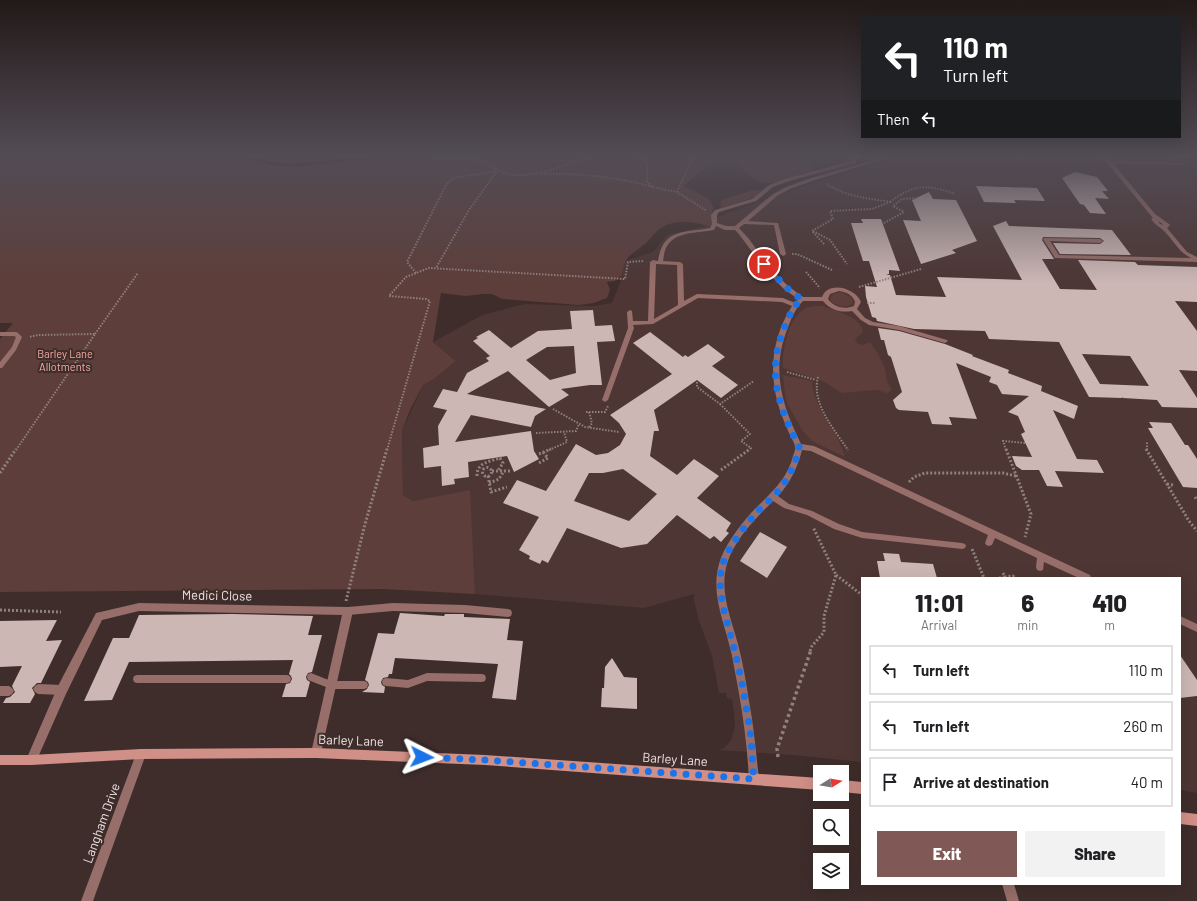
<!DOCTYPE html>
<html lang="en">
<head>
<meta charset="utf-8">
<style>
	:root { --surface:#fff; --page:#f2f2f2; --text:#202124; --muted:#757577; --line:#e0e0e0; --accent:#805855 }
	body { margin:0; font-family:Barlow,sans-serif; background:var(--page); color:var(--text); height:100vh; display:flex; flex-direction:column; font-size:15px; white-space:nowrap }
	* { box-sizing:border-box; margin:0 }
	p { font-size:13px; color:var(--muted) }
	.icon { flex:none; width:22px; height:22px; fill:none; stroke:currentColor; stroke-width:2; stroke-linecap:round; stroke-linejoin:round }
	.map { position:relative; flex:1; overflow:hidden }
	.details { position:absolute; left:861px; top:577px; width:320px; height:308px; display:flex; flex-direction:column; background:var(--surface); border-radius:0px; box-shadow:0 4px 16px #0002 }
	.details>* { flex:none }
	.top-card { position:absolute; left:861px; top:16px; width:320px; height:122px; border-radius:0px; box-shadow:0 4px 16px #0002; background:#202124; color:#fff; overflow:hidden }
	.needle { width:26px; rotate:79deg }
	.fabs { position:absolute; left:813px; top:765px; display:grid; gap:8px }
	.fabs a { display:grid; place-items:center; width:36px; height:36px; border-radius:0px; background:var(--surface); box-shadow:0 4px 16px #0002; font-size:20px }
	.pin { position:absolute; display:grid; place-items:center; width:34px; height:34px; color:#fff; margin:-17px; border:2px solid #fff; border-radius:50%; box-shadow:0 1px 4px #0007 }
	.me { position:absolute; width:44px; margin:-22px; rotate:93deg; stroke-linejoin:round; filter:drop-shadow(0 0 3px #0008) }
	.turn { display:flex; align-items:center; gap:14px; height:84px; padding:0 16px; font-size:18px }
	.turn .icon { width:52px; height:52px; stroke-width:2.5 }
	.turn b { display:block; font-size:28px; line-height:34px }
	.then { display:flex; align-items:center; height:38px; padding:0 16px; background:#0003; gap:8px; font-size:15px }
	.eta { display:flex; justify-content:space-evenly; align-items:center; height:68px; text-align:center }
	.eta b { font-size:24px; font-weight:800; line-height:28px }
	.button { display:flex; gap:8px; margin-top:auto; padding:8px 16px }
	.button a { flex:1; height:46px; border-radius:0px; background:var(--accent); color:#fff; font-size:16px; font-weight:800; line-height:46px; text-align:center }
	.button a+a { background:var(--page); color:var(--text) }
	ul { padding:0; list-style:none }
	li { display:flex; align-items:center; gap:12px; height:50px; margin:0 8px 6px; padding:0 8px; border:2px solid var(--line); border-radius:0px }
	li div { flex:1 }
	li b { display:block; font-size:15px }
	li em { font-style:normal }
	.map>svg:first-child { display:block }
	.built { fill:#4d3634 }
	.green { fill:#5d3e3a }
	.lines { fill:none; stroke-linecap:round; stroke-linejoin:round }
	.stream { stroke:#300d0a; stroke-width:3 }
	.building { fill:#ccb7b4; fill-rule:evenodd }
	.path-far2 { stroke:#90817f; stroke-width:2; stroke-dasharray:1.5 1.5; stroke-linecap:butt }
	.path-far1 { stroke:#90817f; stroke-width:3; stroke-dasharray:2 2; stroke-linecap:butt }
	.path { stroke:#90817f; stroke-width:3.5; stroke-dasharray:3 3; stroke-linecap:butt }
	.service { fill:#976e69; fill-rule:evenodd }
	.minor { fill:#976e69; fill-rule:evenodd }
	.secondary { fill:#d08f87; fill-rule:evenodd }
	.route { stroke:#1a73e8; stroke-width:7; stroke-dasharray:0 12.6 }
	.labels { text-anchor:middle; stroke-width:4; stroke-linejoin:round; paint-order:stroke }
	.park-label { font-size:11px; fill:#f5aba2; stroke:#3e2d2b }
	.near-street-label { font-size:13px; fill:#ede2e0; stroke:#3e2d2b }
</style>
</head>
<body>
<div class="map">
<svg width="1197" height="901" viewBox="0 0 1197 901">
	<rect width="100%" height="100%" fill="#3e2d2b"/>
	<path class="built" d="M901 157H1197V793L1180 790V578H862V762L792 755 718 750 724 748 731 740 735 727 734 712 732 699 727 698 726 693H719L712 656 699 621 694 601V594L644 608 475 594 469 491 413 501 403 495 402 431 423 385 434 379 456 361 433 342 482 315 525 304 593 306 612 303 620 283 625 261 653 252 667 235 706 226 710 227 712 219 815 182Z"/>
	<g class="green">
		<path d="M0 157H800L812 166 813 171C802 174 775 184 765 183 753 182 746 171 737 165 722 152 695 176 684 186L709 199 714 208 712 212 718 216 712 219 714 224 710 227C692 221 673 218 657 231 652 236 648 242 642 246 628 257 625 257 622 275L615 281 607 282 610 290 607 298 594 303 579 305 502 299 492 294H483L466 296 441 293 433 342 456 361 434 379 423 385 410 410 402 431 403 495 413 501 470 490 475 594 383 589 0 592V339L13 323H0Z"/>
		<path d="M754 190 760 191C755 200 730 205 720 208L721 200Z"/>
		<path d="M841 292 852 298 853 303C846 309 837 307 831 301L830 298 833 294Z"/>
		<path d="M821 306C834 310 862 317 863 332L855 339 857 343 863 345 870 342 878 354 885 368 887 382 892 390 887 393 876 390 842 393 823 381 783 368C782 351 788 319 803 310 808 306 815 306 821 306Z"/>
		<path d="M783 375 812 381C814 410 838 430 845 457L812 441 802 430 788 405 785 396Z"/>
	</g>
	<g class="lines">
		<path class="stream" d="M249 157C287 170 306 164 344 160 361 158 377 158 394 157"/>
	</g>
	<g class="building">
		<path d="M1075 172 1097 177 1108 191H1102L1109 199 1095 198 1106 214 1090 213 1084 205 1080 204 1062 178Z"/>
		<path d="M976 186 1037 188 1045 201 1014 200 1016 203 984 202Z"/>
		<path d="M929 192 933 199 956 200 977 241 952 250 956 253 921 264 903 220 921 221 912 200Z"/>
		<path d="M861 219H881L900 271 889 270V274L886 275H890L896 295 946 297 937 277 1022 280 993 226 1006 221 1009 226 1112 230 1131 255 1060 254 1053 243 1100 244 1104 241 1100 238 1043 237 1042 240 1054 259H1042L1060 289 1097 290 1078 260 1135 262 1138 265 1197 267V302L1175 301 1197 331V371L1179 370 1197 398V408L1162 407 1157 400 1123 398 1122 397V398L1089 397 1059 342 989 339 985 331 914 329 877 321 876 318 872 317 866 297 865 286 877 287 869 261H863L851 223H863ZM1082 354 1130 356 1149 386 1100 384Z"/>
		<path d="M593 310 595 326 612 325 615 341 597 342 602 385H590L561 389 569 395 549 407 508 371 467 394 546 409 535 416 531 427 471 415 455 442 531 431 534 451 539 459 514 472 507 456 468 462 469 477 454 479 455 484 442 486 441 466 424 468 423 448 439 445 438 426 447 410 433 407 443 389 457 392 467 373 489 361 486 358 490 356 473 341 478 338 476 337 489 330 511 348 538 331 572 329 570 311ZM574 346 576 373 550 380 526 360 547 347Z"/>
		<path d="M878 328 899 331 945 344 973 355 972 356 1009 370 1008 373 1042 386 1041 391 1078 406 1074 419 1053 410 1077 459 1097 460 1104 473 1055 471 1063 487 1047 486 1039 470H1022L1016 466 1012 456 1032 457 1021 434 1025 432 1018 416 1008 412 1029 396 1002 394 997 385 989 382 991 377 956 363 977 419 949 417 952 425 932 424 928 412 899 410 896 408 893 400 902 392 891 357 888 355 884 340H881Z"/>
		<path d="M650 332 683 357 685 355 688 357 708 344 725 357 712 366 738 385 721 398 697 380 654 410 659 431H654L650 456 677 475 694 459 719 476 697 498 731 523 726 531 729 533 721 542 714 536 710 539 677 515 647 544 621 548 567 528 548 563 542 560 540 564 529 559 530 556 519 550 539 517 503 503 517 480 546 491 576 444 596 455 608 453 620 445 626 434 619 423 610 415 672 374 633 343ZM623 469 657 494 629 521 574 501 589 473H603Z"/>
		<path d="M1149 422 1171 423 1185 445H1188L1197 459V488L1183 487 1148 428H1153Z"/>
		<path d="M760 532 787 547 767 578 740 561Z"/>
		<path d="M883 553 899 554 901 562 933 564 937 578H880L877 561H885Z"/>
		<path d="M400 613 444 616 445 614H464V617L510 619 507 640 523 641 516 700 492 698 498 664 395 658 392 674H389L388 677 383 678 381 682 382 685 385 687 384 693 362 692 367 689 369 685 368 682 365 680 378 633 394 634Z"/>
		<path d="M232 614 313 616 308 635H322L312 672 308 673 306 677 307 680 310 682 306 697H282L286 684 290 683 292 679 291 676 289 674 293 660 129 662 112 700 84 701 113 638H129L139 615Z"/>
		<path d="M57 620 46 641 62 640 41 683H37L32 688 35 694 30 703H3L6 698 10 697 15 692 12 686 22 666 0 667V621Z"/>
		<path d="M1180 655 1197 680V696L1180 698Z"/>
		<path d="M612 658 624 677 637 678V709L601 707 602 688H604L605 667Z"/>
	</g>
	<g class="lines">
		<g class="path-far2">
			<path d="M431 157 436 159C449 160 463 157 476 160 491 163 500 175 516 175 545 176 567 162 594 157"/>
			<path d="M637 157 647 162V182L653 187 677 192 707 211"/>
			<path d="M541 174C579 173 616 177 653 187"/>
			<path d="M677 192 693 157"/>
			<path d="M890 202C914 184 927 184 955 194"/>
			<path d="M884 223 904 212 893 206 902 199 918 198"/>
			<path d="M813 231 830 240 847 264"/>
			<path d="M824 244 812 231 833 219 830 211 872 209 890 202C868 198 846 197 827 184"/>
			<path d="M792 254H797L832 270"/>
			<path d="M806 272 820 288"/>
			<path d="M416 273 407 262 446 185 453 178 497 171 469 210 436 268"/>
			<path d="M859 287 921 269"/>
			<path d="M867 303H876"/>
			<path d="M95 334 138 273"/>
			<path d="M787 372 816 380"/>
			<path d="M818 377C811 403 834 429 848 450"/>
			<path d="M697 382V387L720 404 754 381"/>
			<path d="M720 404 750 434 741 441 751 448 749 450"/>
			<path d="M553 409 585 427 619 432"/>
			<path d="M586 412H605L608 406"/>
			<path d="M589 412 592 423 589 428"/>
			<path d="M536 433 576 431 579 424"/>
			<path d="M16 450 95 334 38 335 29 337"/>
			<path d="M387 450 430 301 426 299 389 296 406 277 429 268 625 279 628 262 644 261"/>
			<path d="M549 450 567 442 564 432"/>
			<path d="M1006 450 1003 441 1026 443"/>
			<path d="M1147 450V441"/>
		</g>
		<g class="path-far1">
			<path d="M1006 449 1031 514 1025 537"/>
			<path d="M1146 449 1189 521 1197 531"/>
			<path d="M539 454 551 449"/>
			<path d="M539 463 548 458 543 452"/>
			<circle cx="487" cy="472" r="4.5"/>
			<path d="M721 470 750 449"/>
			<path d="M492 471H510"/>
			<path d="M0 473 16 449"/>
			<path d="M477 476C477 462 489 462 500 458L503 463 498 471"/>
			<path d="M488 476 491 492 507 487"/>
			<path d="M909 482 914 477 925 473H1003L1016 476"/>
			<path d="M489 483 499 479 504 471"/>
			<path d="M1167 484 1173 485"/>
			<path d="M1195 497 1197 500"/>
			<path d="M972 549 984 578"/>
			<path d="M1003 573 1005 577 1013 576 1015 578"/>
			<path d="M836 575 862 595"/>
			<path d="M999 578 1005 577"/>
			<path d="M346 601 365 524 387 449"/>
			<path d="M0 610 61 612"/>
			<path d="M810 651 812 646 824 632V616L836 575 813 527"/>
		</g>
		<path class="path" d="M778 757 777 749 811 650"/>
		<g class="service">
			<path d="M856 157H860L855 163 789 181 773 187 756 201 719 212 717 215V223L726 226H735L773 194 786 187 811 178 885 157H891L815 180 790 189 777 196 748 221 778 223 786 254 785 255 783 256 780 254 774 225 744 224 739 228 749 239 769 267 788 286 803 297H822C828 280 856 288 861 302L857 309 865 318 873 322 899 326 947 340 948 341 945 343 899 330 869 325 861 320 852 311C841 313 830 310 823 301H803C795 309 791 319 787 330 771 372 782 405 801 444L814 446 1090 575 1091 578H1079L1044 562 1043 570 1040 571 1037 570 1036 567 1037 558 995 538 992 545 989 546 986 545 985 543 988 535 811 451 802 450C798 467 790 483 778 496L789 504 812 511 839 524 862 532 962 543 965 544 966 546 965 548 962 549 862 538 834 529 807 515 784 508 773 501C756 518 734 540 727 564 719 591 731 618 738 644 743 663 746 682 749 701 754 727 756 753 759 779L757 782 754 784 751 782 749 779C748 764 747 749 745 734 742 708 737 682 732 656 726 626 710 595 719 564 724 546 738 528 751 513 768 495 787 481 793 456 794 453 796 449 795 447 795 444 793 441 792 439 788 431 785 424 782 416 768 379 770 340 792 306L782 302 698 298 653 324 633 325 634 328 608 400 605 402 602 400 628 328 627 312 630 310 632 311 633 321H648L650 262 653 260 658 261C663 228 684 233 710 228L712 224 711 215 715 210 752 199 769 185 785 179 851 161ZM716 226 725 230H735L738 233 769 274 784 289 798 299 795 303 783 298 697 294 684 301 683 264 680 262 663 261C664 256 664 251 667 246 676 231 699 233 714 230ZM656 264 677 265 678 305 654 319ZM839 291C846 292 853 295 855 302L854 306C844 310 834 307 828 299L830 294Z"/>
			<path d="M1099 157H1104L1110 161 1183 163V164L1181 165 1113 163 1155 214 1169 224 1170 225 1167 228 1187 252 1197 257V262L1055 258 1043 239 1044 238 1100 239 1103 241 1100 243 1050 241 1059 255 1191 258C1177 251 1174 240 1163 230 1158 225 1156 226 1151 219L1153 218 1107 163ZM1158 221 1164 225 1160 224Z"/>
			<path d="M0 332H16L18 333 22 337 16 350 2 368H0V362L12 347 16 337 14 336H0Z"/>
			<path d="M393 603 465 605 508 609 511 610 512 613 511 616 508 617 465 613 393 611 348 615 345 614 344 611 345 608 348 607Z"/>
			<path d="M1180 616 1197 624V632L1180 624Z"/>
			<path d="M311 673 331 681H364L367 682 368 685 367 688 364 689H331L308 680 307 677 308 674Z"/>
			<path d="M427 673 482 674 485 675 486 678 485 681 482 682 427 681 408 688 386 686 383 685 382 682 383 679 386 678 408 680Z"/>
			<path d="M137 675H287L290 676 291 679 290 682 287 683H137L134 682 133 679 134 676Z"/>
			<path d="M38 684 62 685 65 687 67 690 65 693 62 695 38 694 35 692 33 689 35 686Z"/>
			<path d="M0 686H9L12 688 14 691 12 694 9 696H0Z"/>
		</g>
		<g class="minor">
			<path d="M139 603 348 607 351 608 353 611 320 757 316 758 312 757 311 753 342 615 139 611 102 620 66 694 35 764 31 765 27 764 26 760 58 686 96 613Z"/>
			<path d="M141 749 145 750 146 754 93 901H81L136 754 137 750Z"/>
			<path d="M1002 884H1014L1019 901H1007Z"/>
		</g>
		<g class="secondary">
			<path d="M316 748 485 755 820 778V790L485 765 316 758 141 759 31 765H0V755H31L141 749Z"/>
			<path d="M842 780 862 782V794L842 792Z"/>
			<path d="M1180 812 1197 814V826L1180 824Z"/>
		</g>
	</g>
	<linearGradient id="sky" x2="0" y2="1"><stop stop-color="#221918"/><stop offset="0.55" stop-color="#524c55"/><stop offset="1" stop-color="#524c55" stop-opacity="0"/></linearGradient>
	<rect width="1197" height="283" fill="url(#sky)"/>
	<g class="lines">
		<path class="route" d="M422 757 485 760 754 779C752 761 752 742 749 724 745 700 741 676 735 652 729 626 714 590 723 563 729 546 747 523 759 510 771 499 783 488 790 473 795 465 797 456 799 447 778 405 765 370 786 324 790 314 793 306 802 299L792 293 764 264"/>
	</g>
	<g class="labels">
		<g class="park-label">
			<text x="65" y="358">Barley Lane<tspan x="65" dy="13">Allotments</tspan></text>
		</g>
		<g class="near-street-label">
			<text transform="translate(217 595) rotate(1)" y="5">Medici Close</text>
			<text transform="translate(351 740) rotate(2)" y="5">Barley Lane</text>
			<text transform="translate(675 759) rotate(4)" y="5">Barley Lane</text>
			<text transform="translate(101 823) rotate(-70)" y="5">Langham Drive</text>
		</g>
	</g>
</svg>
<div class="fabs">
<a><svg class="needle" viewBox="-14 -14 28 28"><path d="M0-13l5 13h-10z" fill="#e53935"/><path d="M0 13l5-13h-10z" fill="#757577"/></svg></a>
<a><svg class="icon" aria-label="search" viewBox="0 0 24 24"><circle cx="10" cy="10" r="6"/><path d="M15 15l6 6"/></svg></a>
<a><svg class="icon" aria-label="layers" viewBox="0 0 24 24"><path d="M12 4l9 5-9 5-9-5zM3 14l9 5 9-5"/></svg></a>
</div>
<div class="pin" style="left:764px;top:264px;background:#d93025"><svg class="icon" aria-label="arrive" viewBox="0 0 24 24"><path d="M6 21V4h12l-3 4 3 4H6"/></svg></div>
<svg class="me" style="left:422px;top:757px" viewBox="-20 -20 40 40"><path d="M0-17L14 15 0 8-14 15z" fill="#1a73e8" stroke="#fff" stroke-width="4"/></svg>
<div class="top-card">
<div class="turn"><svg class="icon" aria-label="left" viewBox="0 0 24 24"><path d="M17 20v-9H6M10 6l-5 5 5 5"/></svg><div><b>110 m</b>Turn left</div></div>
<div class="then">Then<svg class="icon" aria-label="left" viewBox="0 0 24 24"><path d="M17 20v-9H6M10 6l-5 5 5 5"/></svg></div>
</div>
<section class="details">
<div class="eta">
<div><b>11:01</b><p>Arrival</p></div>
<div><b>6</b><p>min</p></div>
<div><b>410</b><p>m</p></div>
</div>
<ul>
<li><svg class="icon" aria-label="left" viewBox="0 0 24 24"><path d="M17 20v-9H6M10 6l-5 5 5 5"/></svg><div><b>Turn left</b></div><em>110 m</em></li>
<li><svg class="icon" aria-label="left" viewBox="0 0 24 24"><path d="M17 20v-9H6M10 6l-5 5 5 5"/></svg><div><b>Turn left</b></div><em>260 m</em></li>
<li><svg class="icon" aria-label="arrive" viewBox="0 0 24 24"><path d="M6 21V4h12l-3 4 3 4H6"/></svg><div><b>Arrive at destination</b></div><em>40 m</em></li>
</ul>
<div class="button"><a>Exit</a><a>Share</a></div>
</section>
</div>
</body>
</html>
